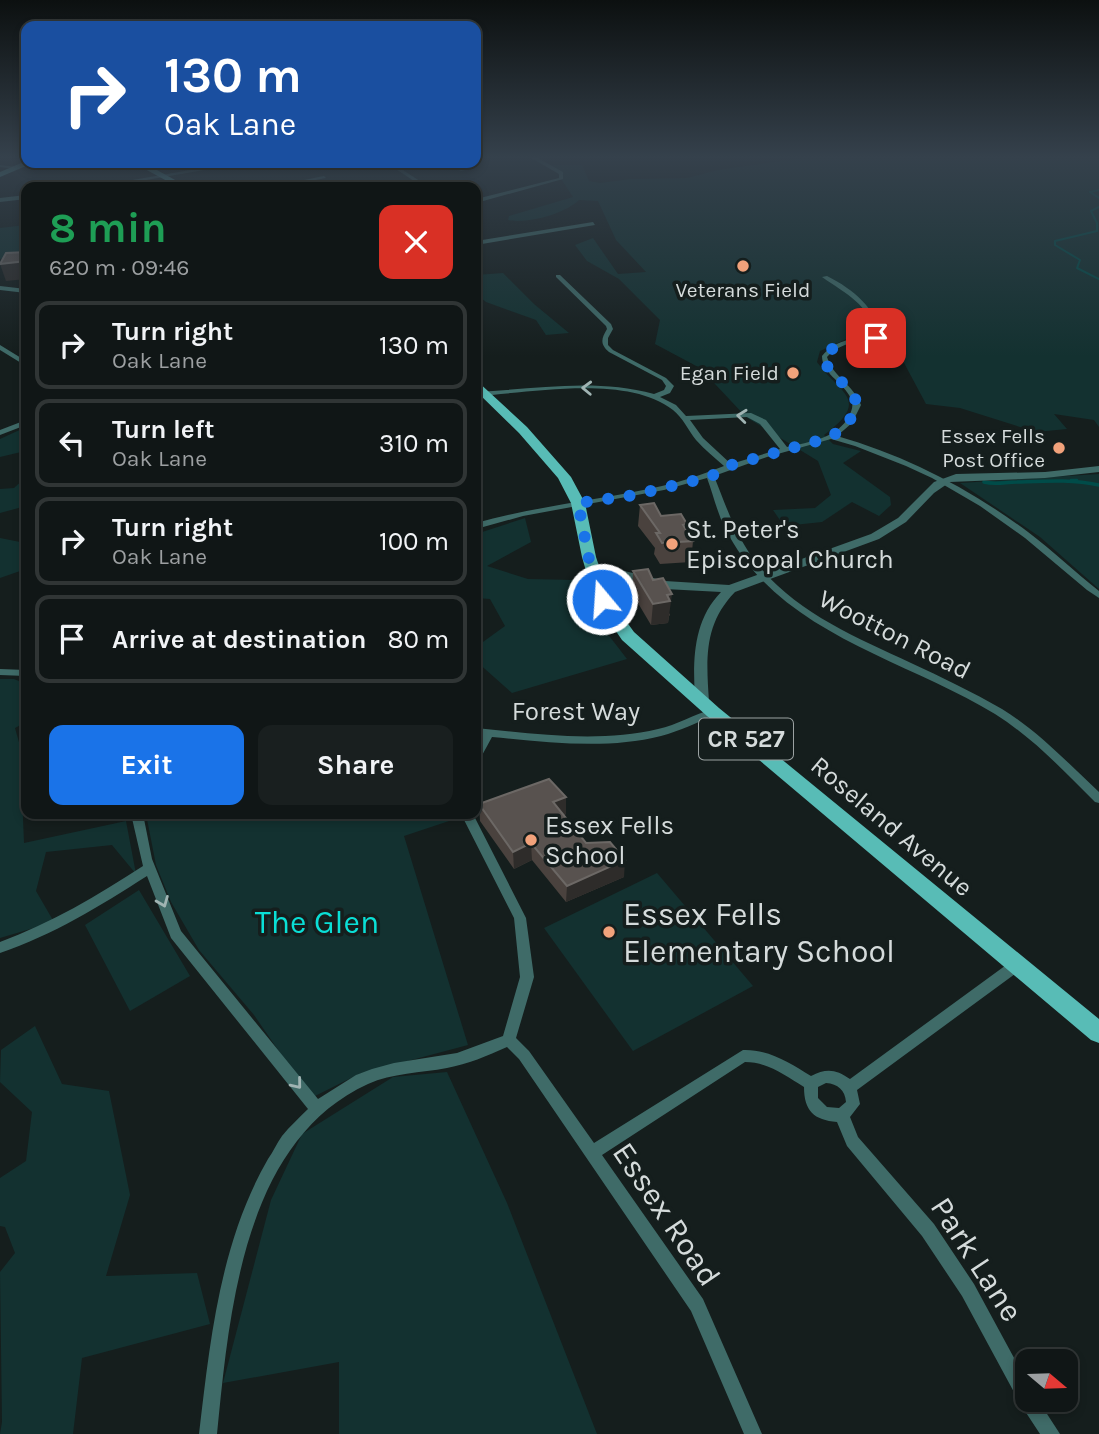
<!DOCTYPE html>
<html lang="en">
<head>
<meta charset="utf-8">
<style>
	:root { --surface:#101616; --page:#191f1f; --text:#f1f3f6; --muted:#9c9fa1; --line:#303535; --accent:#1a73e8 }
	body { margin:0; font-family:Karla,sans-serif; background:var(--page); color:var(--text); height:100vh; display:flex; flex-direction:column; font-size:26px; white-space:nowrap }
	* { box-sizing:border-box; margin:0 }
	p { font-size:23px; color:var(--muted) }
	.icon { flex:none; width:38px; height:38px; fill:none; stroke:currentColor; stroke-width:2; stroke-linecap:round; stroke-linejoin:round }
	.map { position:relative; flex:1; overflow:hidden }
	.details { position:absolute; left:21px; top:182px; width:460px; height:637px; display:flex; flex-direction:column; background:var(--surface); border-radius:14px; box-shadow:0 4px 10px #0003,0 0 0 2px var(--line) }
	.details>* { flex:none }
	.hud { position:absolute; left:21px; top:21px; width:460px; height:147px; border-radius:14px; box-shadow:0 4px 10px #0003,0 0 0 2px var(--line); background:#1a4fa0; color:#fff; overflow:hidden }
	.needle { width:46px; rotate:109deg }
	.tools { position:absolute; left:1015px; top:1349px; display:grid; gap:14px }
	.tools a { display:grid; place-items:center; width:63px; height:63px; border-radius:14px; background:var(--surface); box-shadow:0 4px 10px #0003,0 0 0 2px var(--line); font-size:35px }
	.pin { position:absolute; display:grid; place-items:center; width:60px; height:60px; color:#fff; margin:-30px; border-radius:14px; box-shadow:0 4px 10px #0006 }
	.me { position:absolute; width:77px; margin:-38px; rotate:342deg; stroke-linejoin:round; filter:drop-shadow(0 0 5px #0008) }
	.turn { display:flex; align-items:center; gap:24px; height:147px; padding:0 28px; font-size:32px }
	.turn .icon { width:91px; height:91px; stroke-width:2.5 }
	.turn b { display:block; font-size:49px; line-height:60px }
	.round { display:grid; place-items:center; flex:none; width:74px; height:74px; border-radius:14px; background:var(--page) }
	.head { display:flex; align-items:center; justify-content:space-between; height:119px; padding:0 28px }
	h1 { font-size:42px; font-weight:700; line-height:52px; color:#1e9e55 }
	.action { display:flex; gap:14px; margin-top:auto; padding:14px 28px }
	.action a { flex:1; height:80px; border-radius:14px; background:var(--accent); color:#fff; font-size:28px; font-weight:700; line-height:80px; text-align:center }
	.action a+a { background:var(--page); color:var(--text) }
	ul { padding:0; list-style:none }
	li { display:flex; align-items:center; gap:21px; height:88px; margin:0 14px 10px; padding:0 14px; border:4px solid var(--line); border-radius:14px }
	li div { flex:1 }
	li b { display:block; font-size:26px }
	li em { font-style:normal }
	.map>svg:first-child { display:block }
	.green { fill:#133130 }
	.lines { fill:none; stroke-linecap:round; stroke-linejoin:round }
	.stream-far2 { stroke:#004c49; stroke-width:2 }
	.stream-far1 { stroke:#004c49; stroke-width:2.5 }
	.stream { stroke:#004c49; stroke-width:3.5 }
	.minor { fill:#3f6b68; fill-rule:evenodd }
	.tertiary { fill:#3f6b68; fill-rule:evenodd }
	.primary { fill:#58bcb6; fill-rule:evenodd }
	.wall { fill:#4a423e }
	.shaded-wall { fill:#2e2c2a }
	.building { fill:#58524f; stroke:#6c6865; stroke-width:2 }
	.oneway { stroke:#a0b4b3 }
	.route { stroke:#1a73e8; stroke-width:12; stroke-dasharray:0 21.6 }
	.poi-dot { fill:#f1a27b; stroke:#151e1d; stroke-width:2.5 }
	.labels { text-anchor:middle; stroke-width:7; stroke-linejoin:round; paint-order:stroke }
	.far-poi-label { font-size:21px; fill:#d5dbdb; stroke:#151e1d; text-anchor:end }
	.shield { fill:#151e1d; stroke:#9ba2a2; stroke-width:2 }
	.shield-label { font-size:24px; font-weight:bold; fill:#d5dbdb }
	.poi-label { font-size:26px; fill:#d5dbdb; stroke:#151e1d; text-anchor:start }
	.street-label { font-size:26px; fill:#d5dbdb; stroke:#151e1d }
	.near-poi-label { font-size:32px; fill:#d5dbdb; stroke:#151e1d; text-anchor:start }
	.near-park-label { font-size:32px; fill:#0adfd6; stroke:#151e1d }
	.near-street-label { font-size:32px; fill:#d5dbdb; stroke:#151e1d }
</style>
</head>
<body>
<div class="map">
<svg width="1099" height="1434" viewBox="0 0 1099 1434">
	<rect width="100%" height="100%" fill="#151e1d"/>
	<g class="green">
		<path d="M817 156H1099V427L1094 420 1054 414 1067 429 1036 432 960 408 926 404 888 333 851 337 820 351 817 362C840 394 872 399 824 435L833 444 861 451 843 463 890 497 891 505 879 516 852 502 822 522 784 526 773 510 815 508 831 495 818 461 746 417 700 368 655 344 660 320 619 279 587 261 575 245 593 238 618 274 646 272 616 240 598 201 579 200C565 214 527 224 508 220L509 216 573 197 552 165H582L589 181 600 183 631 179 687 178 718 170Z"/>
		<path d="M26 225V254L0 259V228Z"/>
		<path d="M503 273 534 304 569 333 546 335 536 320 486 302 476 294V275Z"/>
		<path d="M26 427V466L21 452 0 457V439Z"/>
		<path d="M1099 474V589L1040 537 960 483Z"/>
		<path d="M26 477V506L0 513V489L14 488Z"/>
		<path d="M525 518 531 542 487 566 528 579 575 580 600 624 627 659 512 693 476 661V647L505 626 490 599 476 598V534Z"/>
		<path d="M0 538 20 542 23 570 0 578Z"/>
		<path d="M0 679H14L26 684V722L15 728 26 767V792L22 794 24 843 126 821 136 874 112 845 46 852 36 891 54 922 0 938Z"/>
		<path d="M146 814H455V819L404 836 468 1045 359 1074 311 1098 254 1015 199 950 171 902 156 865Z"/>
		<path d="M657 873 753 986 633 1051 544 928Z"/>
		<path d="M139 890 190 976 130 1011 85 925Z"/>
		<path d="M35 1026 62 1084 109 1091 130 1195 106 1276 197 1273 210 1324 82 1358 73 1434H0L2 1422 0 1272 15 1253 5 1227 0 1226V1178L26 1161 32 1112 0 1082 1 1050Z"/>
		<path d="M447 1072 507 1203 597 1434H339V1362L223 1383 271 1200 302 1134 393 1077Z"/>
	</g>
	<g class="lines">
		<g class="stream-far2">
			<path d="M1099 190 1090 192 1099 198"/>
			<path d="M1099 207 1091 211 1097 223V231L1055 241V245L1080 260 1077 268 1099 279"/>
		</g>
		<path class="stream-far1" d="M1071 480H1077"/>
		<path class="stream" d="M984 482C996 485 1005 482 1017 482 1045 481 1072 479 1099 485"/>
		<g class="minor">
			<path d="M528 156H534L563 172V179L476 203V199L559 178V174Z"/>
			<path d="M387 163H392L429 187H423Z"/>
			<path d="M448 163H453L465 170 461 171Z"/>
			<path d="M0 165 17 167 19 168 17 169 0 167Z"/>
			<path d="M324 176 326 178 279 187H269Z"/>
			<path d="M593 222 595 225 476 245V241Z"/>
			<path d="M556 275H560L611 324 613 329 608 338V345L613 350 666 378 674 386 670 393 660 397 676 405 686 416 751 413 766 420 787 447C809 442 838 438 849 416 853 408 854 403 849 395 841 381 822 373 822 356 836 339 857 337 878 336 866 302 849 296 822 277L827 276C855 290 874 308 885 338L882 340C863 341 841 341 827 357 833 377 854 385 861 405L852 423 837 436C907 456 970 489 1028 532 1053 551 1075 572 1099 591V598L1087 590 1025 538 980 506 932 478 906 466 855 446 831 439 767 457 714 476C727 508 736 538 759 566 797 613 857 638 911 663 942 677 972 692 1002 709 1038 731 1068 763 1099 792V803L1095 802C1064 771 1033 738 995 714 903 658 777 633 725 528 717 512 713 494 707 478L664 490 523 516 476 529V523C537 506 600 500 662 486 683 481 704 474 724 466 715 458 705 450 696 440 688 430 683 418 673 410 627 374 531 393 476 396V392C536 389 595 378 654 394L664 390 666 386 662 380 609 352C600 344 601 339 607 329L606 326 556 277ZM747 417 760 424 780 449 731 464 703 438 690 420Z"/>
			<path d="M0 286 26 289V293L0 290Z"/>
			<path d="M0 345 26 361V366L0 350Z"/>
			<path d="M26 420V425L0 435V430Z"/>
			<path d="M0 669 26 670V676L0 675Z"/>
			<path d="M713 709 718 712 717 714C698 722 680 731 661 736 606 750 548 742 492 737L480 759 476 760V746L482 736H476V728C536 734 599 743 658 729 677 725 694 714 713 709Z"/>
			<path d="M131 814H143L152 859 181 931 318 1099 356 1075 372 1069 394 1063 457 1053 503 1036 520 977 514 918 461 814H473L526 918 534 977 516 1038 529 1051 594 1143 743 1050C769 1049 790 1063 811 1076 826 1068 836 1069 850 1079L1013 960 1018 959 1023 960 1025 964 1023 968 857 1090 860 1104 850 1117 858 1137 934 1224 974 1284 1027 1382V1400H1038L1060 1434H1040L1021 1405 962 1296 922 1236 847 1146 837 1122C814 1120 804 1111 804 1087 786 1076 768 1062 745 1062L602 1155 703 1299 762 1434H744L691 1311 519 1059 507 1047C487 1056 468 1064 447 1068 421 1073 392 1073 368 1084 243 1141 229 1314 217 1434H199C210 1341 220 1242 268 1159 273 1152 277 1143 282 1136 290 1126 299 1118 308 1109L171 938 147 876C100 906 53 935 0 953V942C51 923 97 896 143 866ZM826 1083C838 1084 845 1090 846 1102L839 1108 827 1107 818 1098V1087Z"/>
		</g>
		<g class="tertiary">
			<path d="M231 163H244L106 187H92Z"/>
			<path d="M26 195V199L0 202V198Z"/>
			<path d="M1099 466V472L1045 478 950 482 934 493 906 522 879 539 735 592C704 624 706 658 709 701L702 706 695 701C693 662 692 622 721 592L665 589 588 570 586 567 592 563 665 581 729 585 871 534 898 518 934 482 956 474 1045 472Z"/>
		</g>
		<g class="primary">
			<path d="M26 161 33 163 0 177V172Z"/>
			<path d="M134 163H144L188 187H178Z"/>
			<path d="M476 380 527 427 571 477 585 503 596 557 610 599 634 632 719 708 1099 1019V1043L1091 1040 707 716 622 640 594 599 582 557 571 503 558 478 519 433 476 391Z"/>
		</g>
	</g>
	<g class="wall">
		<path d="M640 505 661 516 687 524 686 530 693 541 691 562 660 564 654 554 655 548 638 526Z"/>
		<path d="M633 571 653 580 670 615 669 616 668 623 651 625 632 593Z"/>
		<path d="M566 797V814L564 815 586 843 624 877 566 902 532 860 514 869 480 821 479 804Z"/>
	</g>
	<g class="shaded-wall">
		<path d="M26 261V279L6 281 0 264Z"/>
		<path d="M672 594 668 623 651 625 653 604 667 595Z"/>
		<path d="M566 797V814L553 819V802Z"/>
		<path d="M531 843 532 860 514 869 513 852Z"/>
		<path d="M625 860 624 877 566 902 567 886Z"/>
	</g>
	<g class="building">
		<path d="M26 252V261L0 264 6 253Z"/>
		<path d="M654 503 661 516 681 514 687 524 683 525 693 541 662 543 656 533H660L640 505Z"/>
		<path d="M648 569 653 580 663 578 672 594 667 595 670 601 653 604 633 571Z"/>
		<path d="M549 779 566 797 553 802 586 843 610 842 625 860 567 886 531 843 513 852 479 804Z"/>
	</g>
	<defs><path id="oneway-chevron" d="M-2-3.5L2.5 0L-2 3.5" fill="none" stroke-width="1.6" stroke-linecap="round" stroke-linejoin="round" transform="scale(1.75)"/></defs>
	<g class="oneway">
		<use href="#oneway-chevron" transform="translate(587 388) rotate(-178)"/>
		<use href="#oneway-chevron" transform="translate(742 416) rotate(-174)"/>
		<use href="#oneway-chevron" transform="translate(163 902) rotate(68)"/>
		<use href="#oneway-chevron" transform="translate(297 1084) rotate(51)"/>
	</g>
	<linearGradient id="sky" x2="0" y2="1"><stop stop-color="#0c1010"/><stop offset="0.44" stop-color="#35414c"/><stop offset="1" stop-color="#35414c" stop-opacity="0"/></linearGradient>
	<rect width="1099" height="357" fill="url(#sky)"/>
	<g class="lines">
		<path class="route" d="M602 599 589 559 578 503 634 495 710 477 728 466 831 437 848 424 857 405C853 384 827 377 824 357 835 341 858 340 876 338"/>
	</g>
	<g class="poi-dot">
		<circle cx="743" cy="266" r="7"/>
		<circle cx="793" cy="373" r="7"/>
		<circle cx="1059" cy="448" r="7"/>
		<circle cx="672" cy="544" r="7"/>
		<circle cx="531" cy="840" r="7"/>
		<circle cx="609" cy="932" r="7"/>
	</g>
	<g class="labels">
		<g class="far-poi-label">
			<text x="743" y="297" text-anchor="middle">Veterans Field</text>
			<text x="779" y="380">Egan Field</text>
			<text x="1045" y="443">Essex Fells<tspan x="1045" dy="24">Post Office</tspan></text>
		</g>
		<rect class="shield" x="699" y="718.5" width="94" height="41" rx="5"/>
		<g class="shield-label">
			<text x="746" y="747">CR 527</text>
		</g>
		<g class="poi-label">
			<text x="686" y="538">St. Peter's<tspan x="686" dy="30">Episcopal Church</tspan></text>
			<text x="545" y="834">Essex Fells<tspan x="545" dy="30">School</tspan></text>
		</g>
		<g class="street-label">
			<text transform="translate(895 634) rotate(27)" y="9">Wootton Road</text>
			<text x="576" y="720">Forest Way</text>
			<text transform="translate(892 826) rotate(40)" y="9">Roseland Avenue</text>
		</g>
		<g class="near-poi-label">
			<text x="623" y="925">Essex Fells<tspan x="623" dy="37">Elementary School</tspan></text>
		</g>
		<g class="near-park-label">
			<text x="317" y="933">The Glen</text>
		</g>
		<g class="near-street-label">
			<text transform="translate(667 1214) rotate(56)" y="11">Essex Road</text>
			<text transform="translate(977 1259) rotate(57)" y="11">Park Lane</text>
		</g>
	</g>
</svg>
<div class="tools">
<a><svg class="needle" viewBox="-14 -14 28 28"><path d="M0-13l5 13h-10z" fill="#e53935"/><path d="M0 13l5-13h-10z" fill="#9c9fa1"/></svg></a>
</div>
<div class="pin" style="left:876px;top:338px;background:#d93025"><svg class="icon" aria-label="arrive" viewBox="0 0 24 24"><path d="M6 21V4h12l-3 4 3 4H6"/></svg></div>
<svg class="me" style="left:602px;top:599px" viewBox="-20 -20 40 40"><circle r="17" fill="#1a73e8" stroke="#fff" stroke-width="3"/><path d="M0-11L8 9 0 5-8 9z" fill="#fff"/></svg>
<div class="hud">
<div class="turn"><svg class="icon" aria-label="right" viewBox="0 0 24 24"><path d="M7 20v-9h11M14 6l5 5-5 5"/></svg><div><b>130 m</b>Oak Lane</div></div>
</div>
<section class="details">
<div class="head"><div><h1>8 min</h1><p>620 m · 09:46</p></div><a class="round" style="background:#d93025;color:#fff"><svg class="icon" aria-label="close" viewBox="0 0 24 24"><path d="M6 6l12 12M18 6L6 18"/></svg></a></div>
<ul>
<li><svg class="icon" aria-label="right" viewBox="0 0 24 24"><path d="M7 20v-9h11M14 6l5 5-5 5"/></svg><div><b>Turn right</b><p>Oak Lane</p></div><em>130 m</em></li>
<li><svg class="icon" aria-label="left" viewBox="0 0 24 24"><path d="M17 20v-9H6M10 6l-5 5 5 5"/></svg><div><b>Turn left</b><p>Oak Lane</p></div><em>310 m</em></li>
<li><svg class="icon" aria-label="right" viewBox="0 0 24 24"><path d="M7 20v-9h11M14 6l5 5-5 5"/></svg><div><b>Turn right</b><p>Oak Lane</p></div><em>100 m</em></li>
<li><svg class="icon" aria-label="arrive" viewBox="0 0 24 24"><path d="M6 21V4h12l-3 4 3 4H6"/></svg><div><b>Arrive at destination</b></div><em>80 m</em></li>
</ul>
<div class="action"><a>Exit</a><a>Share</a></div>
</section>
</div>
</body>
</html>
